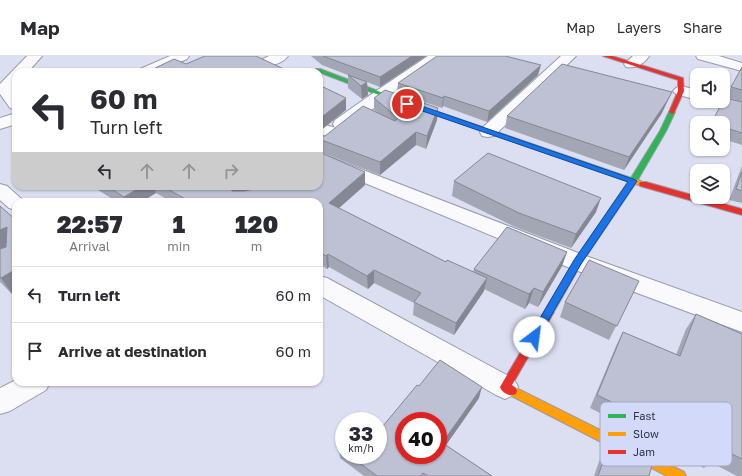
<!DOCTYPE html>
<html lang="en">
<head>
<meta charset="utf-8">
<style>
	:root { --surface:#fff; --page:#f7f7f7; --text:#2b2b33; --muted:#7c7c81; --line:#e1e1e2 }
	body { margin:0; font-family:"Golos Text",sans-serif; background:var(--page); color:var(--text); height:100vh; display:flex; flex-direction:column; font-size:15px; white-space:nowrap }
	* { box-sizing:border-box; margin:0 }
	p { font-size:13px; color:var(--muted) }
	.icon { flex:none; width:22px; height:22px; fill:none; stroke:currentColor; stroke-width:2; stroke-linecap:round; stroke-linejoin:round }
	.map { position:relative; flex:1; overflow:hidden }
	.sheet { position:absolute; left:12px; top:142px; width:311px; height:188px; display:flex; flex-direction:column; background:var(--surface); border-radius:12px; box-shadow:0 1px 3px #0004 }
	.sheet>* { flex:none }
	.guide { position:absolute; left:12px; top:12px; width:311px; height:122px; border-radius:12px; box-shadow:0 1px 3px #0004; background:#fff; color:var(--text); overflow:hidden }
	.buttons { position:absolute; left:690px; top:12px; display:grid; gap:8px }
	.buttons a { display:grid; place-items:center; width:40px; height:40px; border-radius:8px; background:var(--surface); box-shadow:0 1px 3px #0004; font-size:20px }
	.speed { position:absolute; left:335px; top:356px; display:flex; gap:8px; font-size:20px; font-weight:700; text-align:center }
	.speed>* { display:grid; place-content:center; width:52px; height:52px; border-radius:50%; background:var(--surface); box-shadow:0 1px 3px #0004; line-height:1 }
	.speed small { font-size:10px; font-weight:400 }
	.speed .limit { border:6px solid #d22; background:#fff; color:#111 }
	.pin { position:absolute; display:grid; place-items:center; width:34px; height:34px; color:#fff; margin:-17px; border:2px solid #fff; border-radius:50%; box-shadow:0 1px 4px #0007 }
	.me { position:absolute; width:44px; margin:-22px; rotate:30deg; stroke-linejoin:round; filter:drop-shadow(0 0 3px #0008) }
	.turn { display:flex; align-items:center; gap:14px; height:84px; padding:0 12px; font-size:18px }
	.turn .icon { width:52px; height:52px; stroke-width:2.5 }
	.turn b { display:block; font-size:28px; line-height:34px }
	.lanes { display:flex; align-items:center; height:38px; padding:0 12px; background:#0003; justify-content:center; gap:20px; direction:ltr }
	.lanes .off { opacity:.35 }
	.eta { display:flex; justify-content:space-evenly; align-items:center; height:68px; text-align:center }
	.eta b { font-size:24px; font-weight:800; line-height:28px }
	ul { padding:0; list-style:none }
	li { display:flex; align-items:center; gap:12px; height:56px; padding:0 12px; border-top:1px solid var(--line) }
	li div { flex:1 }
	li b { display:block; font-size:15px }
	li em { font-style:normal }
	header { display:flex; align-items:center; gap:24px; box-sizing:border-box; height:56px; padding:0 20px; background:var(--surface); border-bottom:1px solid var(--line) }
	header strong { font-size:19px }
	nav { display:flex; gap:22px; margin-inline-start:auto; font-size:14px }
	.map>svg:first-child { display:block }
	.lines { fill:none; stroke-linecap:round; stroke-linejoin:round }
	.street-casing { stroke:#979aab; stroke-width:2 }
	.fast-casing { stroke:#979aab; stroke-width:2 }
	.slow-casing { stroke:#979aab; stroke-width:2 }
	.jam-casing { stroke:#979aab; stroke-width:2 }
	.street { fill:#fafafd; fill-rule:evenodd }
	.fast { fill:#30b455; fill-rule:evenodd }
	.slow { fill:#ff9f0a; fill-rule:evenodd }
	.jam { fill:#e5322d; fill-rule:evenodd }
	.wall { fill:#a3a6b5 }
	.shaded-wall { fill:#858794 }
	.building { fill:#bec1d3; stroke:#858794; fill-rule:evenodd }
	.route { fill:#1a73e8; stroke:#114b97 }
	.key { fill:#d3d9f9; stroke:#a2a8c4; stroke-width:1 }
	.key-label { font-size:11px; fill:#303448 }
</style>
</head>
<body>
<header>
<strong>Map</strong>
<nav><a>Map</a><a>Layers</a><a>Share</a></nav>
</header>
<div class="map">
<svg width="742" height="420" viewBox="0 0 742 420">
	<rect width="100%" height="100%" fill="#dbdff1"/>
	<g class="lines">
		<defs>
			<g id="street">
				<path d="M27 0H42L28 16H16V29L12 33 16 38V54L10 52 0 38V28Z"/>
				<path d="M170 0H189L187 3 157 16H138L140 13Z"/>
				<path d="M269 0H288C283 7 271 11 263 9L261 6 263 3Z"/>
				<path d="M428 0H445L347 72 341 73 335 72 333 68 335 64 376 35Z"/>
				<path d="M561 0H576L494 80 488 81 482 80 480 76 482 72Z"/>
				<path d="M633 0H649C644 8 635 13 626 11L624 8Z"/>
				<path d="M696 0H719L742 7V15L698 3Z"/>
				<path d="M681 30 697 34V44L676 38 673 35 676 32Z"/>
				<path d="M723 42 742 47V57L711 48 709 45H723Z"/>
				<path d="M16 57V68L0 73V62Z"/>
				<path d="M319 67 336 72 338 76 336 80 330 81 319 78Z"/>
				<path d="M319 97 586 200 742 256V276L570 212 319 108Z"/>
				<path d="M0 128 7 130 25 146H16V154L9 152 0 144Z"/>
				<path d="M319 220 327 222 514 323 518 331 514 339 505 343 496 339 319 239Z"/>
				<path d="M16 324V326H50L46 334 10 355 0 358V332Z"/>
			</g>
			<path id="fast" d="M316 13H320L383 37 631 122 660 75 669 56 672 54 675 56 666 75 637 125 633 127 379 39 316 15Z"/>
			<g id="slow">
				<path d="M630 123H636L647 128 643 130 635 128 581 208 552 259H546L544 256 575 204Z"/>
				<path d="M512 330 684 416 686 420H667L508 338 507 335 508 332Z"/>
			</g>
			<g id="jam">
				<path d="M603 0H612L683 22 684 35 674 57 672 58 669 56 678 35V24Z"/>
				<path d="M640 126H646L742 153V159L640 130 639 128Z"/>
				<path d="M549 252 552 253 554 256 512 329 516 332 517 335 516 338C510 341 502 337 500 331L546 253Z"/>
			</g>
		</defs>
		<use href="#street" class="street-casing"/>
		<use href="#fast" class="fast-casing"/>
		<use href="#slow" class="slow-casing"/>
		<use href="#jam" class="jam-casing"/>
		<use href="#street" class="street"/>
		<use href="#fast" class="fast"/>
		<use href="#slow" class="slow"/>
		<use href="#jam" class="jam"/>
	</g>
	<g class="wall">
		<path d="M311 0H426L380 31 367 26 368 39 362 43 348 32V19L322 9Z"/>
		<path d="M742 11V46L726 41Z"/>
		<path d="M538 19 487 66 443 50 442 52 397 37 398 27Z"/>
		<path d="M374 42 438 52 437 64 426 93 416 89 380 119 320 96H319V80H325L377 56 374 54Z"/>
		<path d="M742 46V89L723 83V67Z"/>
		<path d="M662 57 624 114 505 72 507 60Z"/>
		<path d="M742 110V147L729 144Z"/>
		<path d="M454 125 596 156 571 192 515 171 452 140Z"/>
		<path d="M365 129 339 152 446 206 473 216 474 213 567 196 562 210 538 251 529 247 525 253 484 233V235L454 279 413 259 414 247 374 227 368 233 329 211 327 213 319 208V146H172L156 137 141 146H117L95 132 94 130H252L246 134Z"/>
		<path d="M0 150 16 164V235L12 238 0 226Z"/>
		<path d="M639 225 609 284 560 261 565 246Z"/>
		<path d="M696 258 742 278V420H737L710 406 704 412 654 385 651 389 612 369 614 364 590 352 616 290 623 276 676 299 686 273Z"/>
		<path d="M419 330 479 342 446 389 492 420H364L340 402 339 391 344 385V399H378Z"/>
		<path d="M611 384 649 420H594L602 397Z"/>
	</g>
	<g class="shaded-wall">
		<path d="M412 0H426L380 31V21Z"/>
		<path d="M541 9 538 19 487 66 489 55Z"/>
		<path d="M367 26 368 39 362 43 361 30Z"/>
		<path d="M672 36 662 57 624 114 629 101Z"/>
		<path d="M444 40 443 50 442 52 443 42Z"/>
		<path d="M346 42V54L319 76V63Z"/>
		<path d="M438 52 437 64 426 93 427 80Z"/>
		<path d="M416 76V89L380 119V106Z"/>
		<path d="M365 116V129L330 160 329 147Z"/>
		<path d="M142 130H154L156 137 141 146H126L124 141Z"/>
		<path d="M233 130H252L237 141 231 133Z"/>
		<path d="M601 142 596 156 571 192 576 178Z"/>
		<path d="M7 171 16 188 0 193V174Z"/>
		<path d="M567 196 562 210 538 251 543 236Z"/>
		<path d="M328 198 329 211 327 213 326 200Z"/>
		<path d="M16 213V235L12 238 1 222Z"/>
		<path d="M374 214V227L368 233 367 220Z"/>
		<path d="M487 222 484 235 454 279 456 267Z"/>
		<path d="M534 232 529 247 525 253 529 238Z"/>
		<path d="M482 331 479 342 446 389 442 398 445 383Z"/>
	</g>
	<g class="building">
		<path d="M205 0H256L290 16H147L174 3 186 8Z"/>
		<path d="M323 0H412L380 21Z"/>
		<path d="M437 0H505L541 9 489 55 444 40 443 42 398 27Z"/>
		<path d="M562 8 672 36 667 45 629 101 507 60Z"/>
		<path d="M742 11V34L731 31Z"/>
		<path d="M348 19 367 26 361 30Z"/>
		<path d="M319 29 346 42 319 63Z"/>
		<path d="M385 34 438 52 427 80 416 76 380 106 319 83V80H325L363 50 395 65 398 62 374 42Z"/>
		<path d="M725 42 742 46V77L723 71V67H711Z"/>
		<path d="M319 96 365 116 329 147 446 206 447 204 487 222 456 267 414 246 421 237 374 214 367 220 328 198 326 200 319 196V146H191L162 130H233L231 133 232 135H245L261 131 262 130H319Z"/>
		<path d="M488 97 601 142 576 178 519 157 454 125Z"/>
		<path d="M742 116V135L736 133Z"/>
		<path d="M107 130H142L124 141Z"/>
		<path d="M0 150 16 164V213L1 222 0 221V193L6 191 7 171 0 174Z"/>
		<path d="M507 171 567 196 543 236 534 232 529 238 474 213Z"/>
		<path d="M589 204 639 225 617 270 565 246Z"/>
		<path d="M696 258 742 278V403L718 391 716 399 663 371 661 376 620 356 622 351 597 339 623 276 680 300Z"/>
		<path d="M440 304 482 331 445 383 447 384 444 388 492 420H428L423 417 421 420H377L349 399H378V376L417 329 419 330ZM404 365H438V399H404Z"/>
		<path d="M611 384 653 406 649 420H598Z"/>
		<path d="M344 385V395L339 391Z"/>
	</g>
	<path class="route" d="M405 46H410L636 124 637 125 581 208 537 284 534 285 530 284 529 281 574 204 628 126 405 49Z"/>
	<rect x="600" y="346" width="132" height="64" rx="6" class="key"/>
	<rect x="608" y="358" width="18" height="4" fill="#30b455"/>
	<rect x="608" y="376" width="18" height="4" fill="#ff9f0a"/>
	<rect x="608" y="394" width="18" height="4" fill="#e5322d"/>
	<g class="key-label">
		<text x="633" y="364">Fast</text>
		<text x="633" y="382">Slow</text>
		<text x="633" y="400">Jam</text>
	</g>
</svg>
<div class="buttons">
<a><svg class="icon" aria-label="sound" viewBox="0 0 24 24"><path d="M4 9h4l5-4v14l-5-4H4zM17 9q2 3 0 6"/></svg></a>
<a><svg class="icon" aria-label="search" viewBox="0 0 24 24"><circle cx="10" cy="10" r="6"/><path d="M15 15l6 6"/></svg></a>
<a><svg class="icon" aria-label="layers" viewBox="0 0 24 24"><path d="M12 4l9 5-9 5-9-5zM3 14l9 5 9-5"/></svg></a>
</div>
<div class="speed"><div>33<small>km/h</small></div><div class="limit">40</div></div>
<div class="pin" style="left:407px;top:48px;background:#d93025"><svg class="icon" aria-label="arrive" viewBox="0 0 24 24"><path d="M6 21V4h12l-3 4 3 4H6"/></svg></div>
<svg class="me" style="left:534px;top:281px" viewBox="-20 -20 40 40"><circle r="19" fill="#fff"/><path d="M0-13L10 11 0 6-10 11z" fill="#1a73e8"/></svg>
<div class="guide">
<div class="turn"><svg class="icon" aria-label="left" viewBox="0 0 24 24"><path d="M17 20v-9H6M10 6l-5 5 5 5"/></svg><div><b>60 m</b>Turn left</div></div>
<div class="lanes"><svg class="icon" aria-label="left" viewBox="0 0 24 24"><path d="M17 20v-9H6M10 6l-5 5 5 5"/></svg><svg class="icon off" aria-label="ahead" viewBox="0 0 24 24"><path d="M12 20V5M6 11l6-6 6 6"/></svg><svg class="icon off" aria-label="ahead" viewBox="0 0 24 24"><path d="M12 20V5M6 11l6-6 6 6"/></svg><svg class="icon off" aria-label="right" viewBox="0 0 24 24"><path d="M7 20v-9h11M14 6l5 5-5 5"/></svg></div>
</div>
<section class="sheet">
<div class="eta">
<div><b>22:57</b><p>Arrival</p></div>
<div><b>1</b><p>min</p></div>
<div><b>120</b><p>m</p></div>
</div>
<ul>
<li><svg class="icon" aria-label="left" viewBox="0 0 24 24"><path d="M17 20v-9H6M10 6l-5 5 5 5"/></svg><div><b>Turn left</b></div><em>60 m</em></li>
<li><svg class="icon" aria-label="arrive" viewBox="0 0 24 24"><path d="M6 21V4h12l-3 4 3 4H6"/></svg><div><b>Arrive at destination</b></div><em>60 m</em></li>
</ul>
</section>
</div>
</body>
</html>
